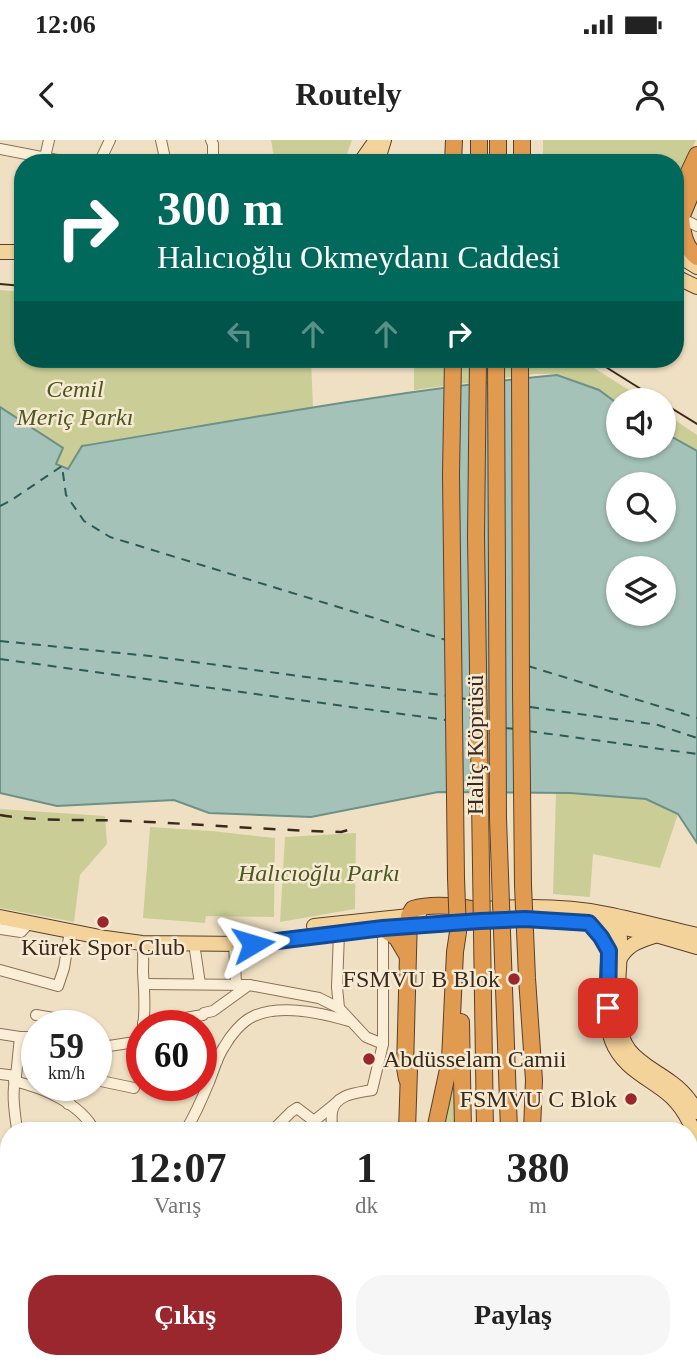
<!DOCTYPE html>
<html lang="tr">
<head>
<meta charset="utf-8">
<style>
	:root { --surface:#fff; --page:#f6f6f6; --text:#222; --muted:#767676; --accent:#9b272e }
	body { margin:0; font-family:Georgia,serif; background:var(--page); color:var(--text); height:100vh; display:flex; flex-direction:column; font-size:26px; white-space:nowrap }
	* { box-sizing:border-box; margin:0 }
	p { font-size:23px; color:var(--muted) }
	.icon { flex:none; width:38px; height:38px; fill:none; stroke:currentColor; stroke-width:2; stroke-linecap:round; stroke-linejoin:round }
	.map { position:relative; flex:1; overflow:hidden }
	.details { position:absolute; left:0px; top:982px; width:698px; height:247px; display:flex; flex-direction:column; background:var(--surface); border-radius:28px 28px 0 0; box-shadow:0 2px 5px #0004 }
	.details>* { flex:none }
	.top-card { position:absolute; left:14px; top:14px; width:670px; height:214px; border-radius:28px; box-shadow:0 2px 5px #0004; background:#00695c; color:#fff; overflow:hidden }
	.controls { position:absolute; left:606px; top:248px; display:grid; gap:14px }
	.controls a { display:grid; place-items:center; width:70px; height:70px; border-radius:50%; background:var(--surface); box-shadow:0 2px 5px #0004; font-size:35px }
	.speed { position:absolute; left:21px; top:870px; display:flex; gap:14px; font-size:35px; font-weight:700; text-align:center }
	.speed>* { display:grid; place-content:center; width:91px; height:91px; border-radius:50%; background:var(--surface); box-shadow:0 2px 5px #0004; line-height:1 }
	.speed small { font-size:18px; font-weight:400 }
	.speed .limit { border:10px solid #d22; background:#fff; color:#111 }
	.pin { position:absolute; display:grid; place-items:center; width:60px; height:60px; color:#fff; margin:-30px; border-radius:14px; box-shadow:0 4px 10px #0006 }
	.me { position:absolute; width:77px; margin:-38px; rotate:83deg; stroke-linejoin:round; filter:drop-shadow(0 0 5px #0008) }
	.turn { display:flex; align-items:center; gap:24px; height:147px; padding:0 28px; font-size:32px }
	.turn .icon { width:91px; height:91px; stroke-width:2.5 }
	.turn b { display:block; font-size:49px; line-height:60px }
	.lanes { display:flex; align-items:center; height:66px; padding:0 28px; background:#0003; justify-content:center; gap:35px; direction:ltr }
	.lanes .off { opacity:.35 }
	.eta { display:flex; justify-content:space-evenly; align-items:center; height:119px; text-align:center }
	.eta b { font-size:42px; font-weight:700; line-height:49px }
	.action { display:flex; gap:14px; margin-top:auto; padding:14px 28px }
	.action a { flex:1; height:80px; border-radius:28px; background:var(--accent); color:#fff; font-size:28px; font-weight:700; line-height:80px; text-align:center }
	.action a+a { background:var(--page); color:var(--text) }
	.status { display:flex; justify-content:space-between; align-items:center; height:49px; padding:0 35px; background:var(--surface); direction:ltr }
	.status svg { height:19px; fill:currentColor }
	header { display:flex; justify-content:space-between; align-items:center; height:91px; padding:0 28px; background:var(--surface); font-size:32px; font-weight:700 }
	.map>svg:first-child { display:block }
	.green { fill:#cace96 }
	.water { fill:#a5c2b8; stroke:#6c9186; stroke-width:2; fill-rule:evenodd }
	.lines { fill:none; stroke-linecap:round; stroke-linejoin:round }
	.ferry { stroke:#2c5a55; stroke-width:2; stroke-dasharray:9 7; stroke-linecap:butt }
	.minor-casing { stroke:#8a7159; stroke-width:12 }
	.major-casing { stroke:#583f2d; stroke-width:16 }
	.highway-casing { stroke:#583f2d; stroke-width:18 }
	.minor { stroke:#faeed6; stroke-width:10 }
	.major { stroke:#f4d39a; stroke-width:14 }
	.highway { stroke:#e19b51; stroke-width:16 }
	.tram { stroke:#3a2a1e; stroke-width:2 }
	.rail { stroke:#3a2a1e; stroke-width:2.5; stroke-dasharray:12 12; stroke-linecap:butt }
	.highway-bridge-casing { stroke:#583f2d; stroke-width:18; stroke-linecap:butt }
	.highway-bridge { stroke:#e19b51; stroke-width:16 }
	.route-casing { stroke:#114b97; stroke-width:18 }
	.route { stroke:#1a73e8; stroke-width:12 }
	.poi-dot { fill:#9b272e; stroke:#f7ead3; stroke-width:2.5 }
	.labels { text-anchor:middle; stroke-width:5; stroke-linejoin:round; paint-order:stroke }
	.park-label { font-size:24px; font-style:italic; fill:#4d5723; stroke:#f7ead3 }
	.street-label { font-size:24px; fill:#3a2a1e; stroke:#f7ead3 }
	.poi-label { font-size:24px; fill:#3a2a1e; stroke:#f7ead3; text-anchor:end }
</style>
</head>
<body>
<div class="status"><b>12:06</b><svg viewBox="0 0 49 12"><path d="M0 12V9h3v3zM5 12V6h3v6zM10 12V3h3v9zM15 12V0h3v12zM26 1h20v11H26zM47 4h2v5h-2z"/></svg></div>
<header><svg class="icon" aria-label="back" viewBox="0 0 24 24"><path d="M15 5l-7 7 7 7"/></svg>Routely<svg class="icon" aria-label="person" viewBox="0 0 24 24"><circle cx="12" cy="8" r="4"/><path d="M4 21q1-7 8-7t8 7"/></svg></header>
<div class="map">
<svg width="697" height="1228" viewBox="0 0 697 1228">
	<rect width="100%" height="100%" fill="#f0e0c3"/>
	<g class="green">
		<path d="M271 0H352L344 23H275Z"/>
		<path d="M543 0H696L676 43V23H543Z"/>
		<path d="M0 150 23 152V219H311L313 267 83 306 68 329 56 325 63 307 0 267Z"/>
		<path d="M414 219H580L646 261H618V264L599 250 558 234H535L414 250Z"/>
		<path d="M663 272 697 295V311L663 292Z"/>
		<path d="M556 653 646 659 678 674 660 728 593 714 590 757 553 754Z"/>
		<path d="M0 669 105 676 107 704 80 735 74 782 0 768Z"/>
		<path d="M150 687 212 691 275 698 274 777 206 776 205 783 143 778Z"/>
		<path d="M356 693 355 769 280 782 285 697Z"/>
		<path d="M456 947 457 990H441L449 948Z"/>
		<path d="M522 1220H598L592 1228H521Z"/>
	</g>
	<path class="water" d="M557 235 599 250 618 264V306H663V292L697 311V703L678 674 646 659 570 653 438 652 311 677 209 673 174 660 57 666 0 653V267L63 308 56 324 68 329 82 306C240 280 398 250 557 235ZM618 345H663V390H618ZM618 429H663V474H618Z"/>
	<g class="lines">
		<g class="ferry">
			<path d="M0 366 10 361 62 326 66 355 84 381 110 397 446 500"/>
			<path d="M0 501 150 516 448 556"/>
			<path d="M0 519 446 580"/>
			<path d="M528 526 697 578"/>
			<path d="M460 558 472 560"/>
			<path d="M530 567 658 585 697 598"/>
			<path d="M504 588 516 589"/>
			<path d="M528 591 697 614"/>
		</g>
		<defs>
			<g id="minor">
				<path d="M161 0 166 23"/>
				<path d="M211 0 213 4V23"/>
				<path d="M0 9 62 21 85 23"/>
				<path d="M45 17 49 0"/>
				<path d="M99 23 110 0"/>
				<path d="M681 78 697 86"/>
				<path d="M0 789 21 792 29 783"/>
				<path d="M339 793 337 847 339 868"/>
				<path d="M142 803C144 813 143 822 143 832 144 850 146 867 143 886"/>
				<path d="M194 803 200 844"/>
				<path d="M234 803 236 844"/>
				<path d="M0 830 58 846 64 828 70 791"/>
				<path d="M144 844 249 845 319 858 339 868 366 897 383 904 372 950C357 953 335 954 332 972 331 978 332 985 332 990"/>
				<path d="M36 875 77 882 80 886"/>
				<path d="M143 883H155L203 875 204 873 213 871 249 845"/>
				<path d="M0 894 20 897H37"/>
				<path d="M383 904V788"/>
				<path d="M96 908 135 902 140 897 142 890"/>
				<path d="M201 915 217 921"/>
				<path d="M0 934 16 936 20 897"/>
				<path d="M16 936C11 953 15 973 17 990"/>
				<path d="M96 940 134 948"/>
				<path d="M14 941C43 948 80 963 94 990"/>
				<path d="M68 964 72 945"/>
				<path d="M94 990H119"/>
				<path d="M186 990C195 975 202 959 209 942 214 930 217 917 224 907 230 896 242 881 254 876 281 864 322 873 349 881"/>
				<path d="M273 990 291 972 297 968 314 981 335 964"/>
				<path d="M0 1073 5 1081 9 1084"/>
				<path d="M0 1119 9 1121"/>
				<path d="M690 1141 697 1121"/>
				<path d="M0 1172 9 1131"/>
				<path d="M112 1220 125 1228"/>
				<path d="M149 1220 161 1228"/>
				<path d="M331 1220V1228"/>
				<path d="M42 1228 44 1220"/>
				<path d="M87 1228 92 1220"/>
				<path d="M176 1228 192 1220"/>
				<path d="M198 1228 202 1220"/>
				<path d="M648 1228 654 1220"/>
				<path d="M668 1228 670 1220"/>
			</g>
			<g id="major">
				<path d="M360 23 374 3"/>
				<path d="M377 23 384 0"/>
				<path d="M0 112H23"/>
				<path d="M676 114 697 127"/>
				<path d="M676 137 697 147"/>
				<path d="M471 770C515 766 563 765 607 774 637 780 667 788 697 795"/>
				<path d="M0 777 105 798 142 803 246 804 395 787 525 779 611 785 656 795 697 807"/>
				<path d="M614 779 611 785 610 793C608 820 603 877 612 901 622 927 647 937 667 953 683 966 692 984 697 1003"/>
				<path d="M618 781C626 818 606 879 629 910 641 925 658 932 672 943 683 951 691 961 697 972"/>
				<path d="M314 786 419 775"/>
				<path d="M619 820C627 805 638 801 654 796"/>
				<path d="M690 1078 697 1052"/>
				<path d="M690 1114 697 1096"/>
				<path d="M615 1228 620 1220"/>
			</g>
			<g id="highway">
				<path d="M453 23 454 0"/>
				<path d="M479 23V0"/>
				<path d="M498 23V0"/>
				<path d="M522 23V0"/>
				<path d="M682 47 697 15"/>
				<path d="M681 79C683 94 684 106 697 117"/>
				<path d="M676 90 697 39"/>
				<path d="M453 219 451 335 456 738"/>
				<path d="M383 788 397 798 407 815"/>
				<path d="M525 791 527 838 534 940 532 990"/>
				<path d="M461 882 463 990"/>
				<path d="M407 939 405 928 409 776 413 769C432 763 457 766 477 770"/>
				<path d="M407 990 409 931"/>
				<path d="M435 990 450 920 455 812 458 792"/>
				<path d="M433 1220 435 1228"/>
				<path d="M454 1228 455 1220"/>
				<path d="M470 1228 471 1220"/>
				<path d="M495 1228 496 1220"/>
				<path d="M515 1228 516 1220"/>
				<path d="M598 1228 602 1220"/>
			</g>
		</defs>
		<use href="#minor" class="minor-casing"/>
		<use href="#major" class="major-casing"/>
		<use href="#highway" class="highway-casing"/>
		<use href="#minor" class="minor"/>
		<use href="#major" class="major"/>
		<use href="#highway" class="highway"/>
		<g class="tram">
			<path d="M0 144 23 146"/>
			<path d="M593 219 660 261"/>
			<path d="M663 263 697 284"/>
		</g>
		<path class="rail" d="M0 675C42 682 85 679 128 681 199 684 269 690 341 692L348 690"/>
		<defs>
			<g id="highway-bridge">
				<path d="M478 219 476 397 485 990"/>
				<path d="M496 219 498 678 509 990"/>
				<path d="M520 219 521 550 523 745 525 791"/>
				<path d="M456 738 458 792"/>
			</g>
		</defs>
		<use href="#highway-bridge" class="highway-bridge-casing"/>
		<use href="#highway-bridge" class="highway-bridge"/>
	</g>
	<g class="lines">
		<defs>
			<path id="route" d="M253 804 383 788 480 781 525 779 589 783 601 797 609 811 608 868"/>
		</defs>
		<use href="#route" class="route-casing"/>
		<use href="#route" class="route"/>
	</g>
	<g class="poi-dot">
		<circle cx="103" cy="782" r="7"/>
		<circle cx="514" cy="839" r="7"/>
		<circle cx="369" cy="919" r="7"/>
		<circle cx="631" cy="959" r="7"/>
	</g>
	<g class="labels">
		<g class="park-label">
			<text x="75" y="257">Cemil<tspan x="75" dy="28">Meriç Parkı</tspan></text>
			<text x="319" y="741">Halıcıoğlu Parkı</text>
		</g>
		<g class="street-label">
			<text transform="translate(475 605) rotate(-90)" y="8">Haliç Köprüsü</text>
		</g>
		<g class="poi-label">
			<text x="103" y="815" text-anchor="middle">Kürek Spor Club</text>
			<text x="500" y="847">FSMVU B Blok</text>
			<text x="383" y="927" text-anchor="start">Abdüsselam Camii</text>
			<text x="617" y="967">FSMVU C Blok</text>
		</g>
	</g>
</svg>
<div class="controls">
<a><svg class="icon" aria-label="sound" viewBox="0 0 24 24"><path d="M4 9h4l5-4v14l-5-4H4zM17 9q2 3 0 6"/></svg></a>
<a><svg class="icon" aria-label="search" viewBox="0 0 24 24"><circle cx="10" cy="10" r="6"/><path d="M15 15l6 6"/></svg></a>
<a><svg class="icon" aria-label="layers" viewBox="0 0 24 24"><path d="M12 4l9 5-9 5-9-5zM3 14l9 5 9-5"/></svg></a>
</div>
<div class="speed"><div>59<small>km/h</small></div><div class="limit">60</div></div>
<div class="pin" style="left:608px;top:868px;background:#d93025"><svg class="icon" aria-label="arrive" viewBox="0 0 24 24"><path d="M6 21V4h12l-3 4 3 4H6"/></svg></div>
<svg class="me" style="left:253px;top:804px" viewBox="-20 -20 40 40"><path d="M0-17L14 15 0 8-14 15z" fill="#1a73e8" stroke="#fff" stroke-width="4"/></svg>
<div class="top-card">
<div class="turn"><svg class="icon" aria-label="right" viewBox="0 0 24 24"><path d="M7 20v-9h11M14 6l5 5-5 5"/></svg><div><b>300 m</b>Halıcıoğlu Okmeydanı Caddesi</div></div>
<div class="lanes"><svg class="icon off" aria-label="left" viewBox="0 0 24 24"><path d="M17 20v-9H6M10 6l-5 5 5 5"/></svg><svg class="icon off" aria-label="ahead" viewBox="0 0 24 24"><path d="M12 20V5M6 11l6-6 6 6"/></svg><svg class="icon off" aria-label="ahead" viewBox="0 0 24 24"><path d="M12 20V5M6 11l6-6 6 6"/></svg><svg class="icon" aria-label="right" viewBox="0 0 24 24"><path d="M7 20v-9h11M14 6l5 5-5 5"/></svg></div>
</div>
<section class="details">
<div class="eta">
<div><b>12:07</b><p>Varış</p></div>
<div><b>1</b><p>dk</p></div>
<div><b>380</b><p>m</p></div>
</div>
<div class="action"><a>Çıkış</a><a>Paylaş</a></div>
</section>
</div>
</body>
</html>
